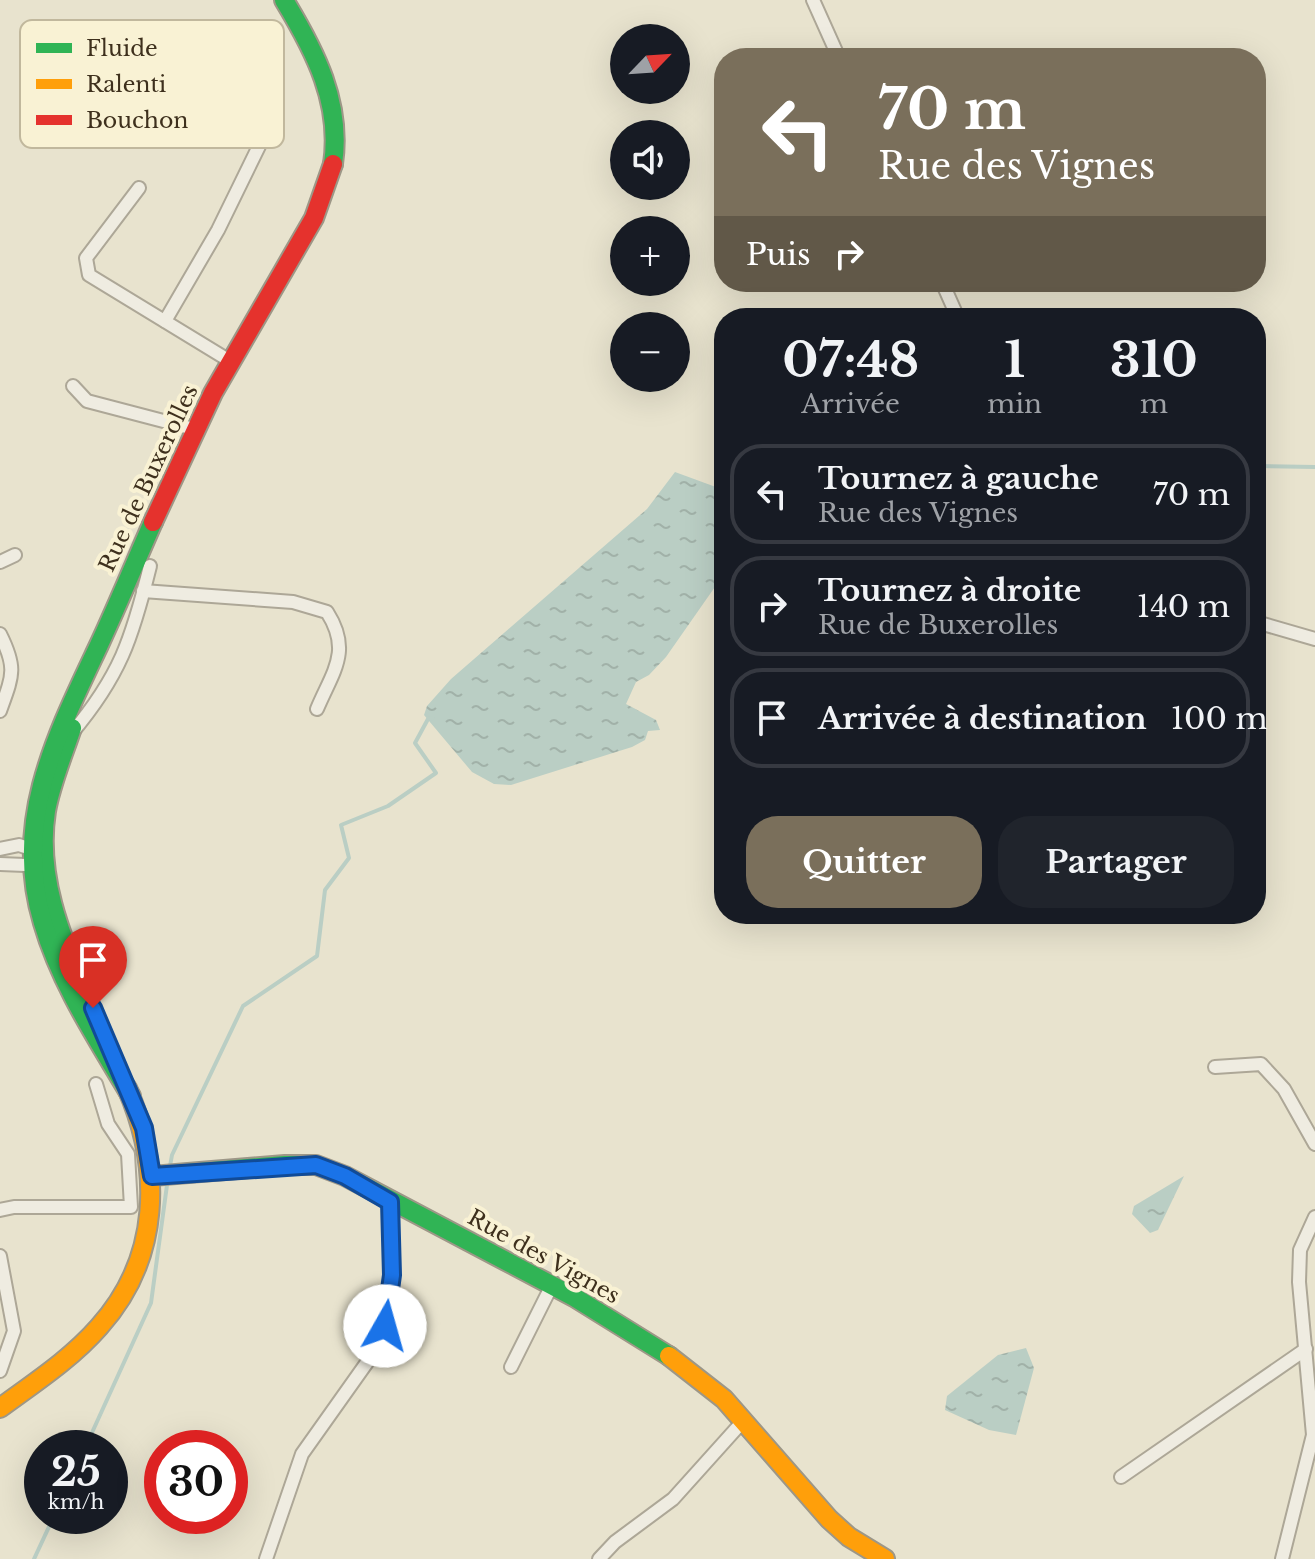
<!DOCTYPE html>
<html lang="fr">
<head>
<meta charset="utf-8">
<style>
	:root { --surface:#171b24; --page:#20242c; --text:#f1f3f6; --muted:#9ea1a6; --line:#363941; --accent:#7a6f5b }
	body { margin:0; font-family:"Libre Baskerville",serif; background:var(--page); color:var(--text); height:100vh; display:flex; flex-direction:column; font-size:30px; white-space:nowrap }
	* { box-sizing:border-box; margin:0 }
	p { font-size:26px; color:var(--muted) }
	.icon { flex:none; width:44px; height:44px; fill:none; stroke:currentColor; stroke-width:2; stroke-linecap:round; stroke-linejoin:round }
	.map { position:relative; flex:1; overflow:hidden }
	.side { position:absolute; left:714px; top:308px; width:552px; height:616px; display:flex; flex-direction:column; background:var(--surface); border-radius:32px; box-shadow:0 8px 32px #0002 }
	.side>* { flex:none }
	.banner { position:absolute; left:714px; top:48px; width:552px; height:244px; border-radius:32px; box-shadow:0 8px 32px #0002; background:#7a6f5b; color:#fff; overflow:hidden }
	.needle { width:52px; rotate:65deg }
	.fabs { position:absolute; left:610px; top:24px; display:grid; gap:16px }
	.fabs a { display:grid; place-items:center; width:80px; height:80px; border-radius:50%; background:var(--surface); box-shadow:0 8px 32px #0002; font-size:40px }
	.speed { position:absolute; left:24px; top:1430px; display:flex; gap:16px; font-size:40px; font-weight:700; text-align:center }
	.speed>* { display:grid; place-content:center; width:104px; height:104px; border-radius:50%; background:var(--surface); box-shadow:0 8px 32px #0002; line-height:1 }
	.speed small { font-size:20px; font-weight:400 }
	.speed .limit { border:12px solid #d22; background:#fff; color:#111 }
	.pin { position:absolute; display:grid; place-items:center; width:68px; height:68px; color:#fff; margin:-82px -34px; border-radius:50% 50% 50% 0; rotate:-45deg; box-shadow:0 0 8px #0007 }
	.pin .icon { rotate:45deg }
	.me { position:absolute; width:88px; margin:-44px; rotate:7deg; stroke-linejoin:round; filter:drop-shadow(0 0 6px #0008) }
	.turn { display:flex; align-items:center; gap:28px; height:168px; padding:0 32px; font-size:36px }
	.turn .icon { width:104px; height:104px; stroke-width:2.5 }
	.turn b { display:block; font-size:56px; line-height:68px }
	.then { display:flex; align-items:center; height:76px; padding:0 32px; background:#0003; gap:16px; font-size:30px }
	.eta { display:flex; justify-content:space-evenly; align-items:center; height:136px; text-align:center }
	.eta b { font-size:48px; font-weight:700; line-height:56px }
	.cta { display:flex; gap:16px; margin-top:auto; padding:16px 32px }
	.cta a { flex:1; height:92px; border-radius:32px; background:var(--accent); color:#fff; font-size:32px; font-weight:700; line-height:92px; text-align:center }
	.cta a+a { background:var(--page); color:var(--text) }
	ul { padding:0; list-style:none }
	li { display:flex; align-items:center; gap:24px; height:100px; margin:0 16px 12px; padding:0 16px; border:4px solid var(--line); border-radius:32px }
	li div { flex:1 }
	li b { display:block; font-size:30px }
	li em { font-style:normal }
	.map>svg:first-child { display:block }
	.water { fill:url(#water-ripples) }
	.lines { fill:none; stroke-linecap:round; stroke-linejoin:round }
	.stream { stroke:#bacec4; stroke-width:4 }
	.street-casing { stroke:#ada797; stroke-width:16 }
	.fast-casing { stroke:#9d9787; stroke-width:22 }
	.slow-casing { stroke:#9d9787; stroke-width:22 }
	.jam-casing { stroke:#9d9787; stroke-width:22 }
	.street { stroke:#efece1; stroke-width:12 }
	.fast { stroke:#30b455; stroke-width:18 }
	.slow { stroke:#ff9f0a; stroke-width:18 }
	.jam { stroke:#e5322d; stroke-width:18 }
	.route-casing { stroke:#114b97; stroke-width:20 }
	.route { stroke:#1a73e8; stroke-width:14 }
	.labels { text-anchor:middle; stroke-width:8; stroke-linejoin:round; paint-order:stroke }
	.street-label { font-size:22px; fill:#3e301d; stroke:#f9f2d4 }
	.key { fill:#f9f2d4; stroke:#c1b89d; stroke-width:2 }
	.key-label { font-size:22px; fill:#3e301d }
</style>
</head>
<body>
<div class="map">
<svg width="1315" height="1559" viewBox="0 0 1315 1559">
	<defs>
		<pattern id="water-ripples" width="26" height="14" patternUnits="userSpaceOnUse" patternTransform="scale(2)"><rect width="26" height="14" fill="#bacec4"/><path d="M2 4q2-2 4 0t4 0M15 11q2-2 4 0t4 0" fill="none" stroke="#a1b1a8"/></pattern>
	</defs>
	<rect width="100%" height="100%" fill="#e8e3ce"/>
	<g class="water">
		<path d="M675 472 724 490V574L666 657 649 675 636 682 626 704 656 720 660 730 648 731 645 740 632 747 511 785 494 784 472 772 424 715 427 706 451 679 647 509Z"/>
		<path d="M1184 1176 1158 1230 1150 1233 1132 1214 1134 1206Z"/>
		<path d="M1026 1348 1034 1368 1016 1435 989 1430 945 1410 947 1396 998 1355Z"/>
	</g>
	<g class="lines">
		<g class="stream">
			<path d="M1256 466 1315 467"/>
			<path d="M170 1166 172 1155 243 1006 317 956 325 890 349 858 341 825 388 806 436 773 415 743 428 719 433 718"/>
			<path d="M85 1448 151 1303 167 1185"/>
			<path d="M34 1559 54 1516"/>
		</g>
		<defs>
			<g id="street">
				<path d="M813 0 839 58"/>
				<path d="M139 188 86 258 89 275 230 361"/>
				<path d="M942 282 958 318"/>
				<path d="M165 321 218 230 261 142"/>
				<path d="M73 386 87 401 194 429"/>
				<path d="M0 562 15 555"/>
				<path d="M143 591 293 602 327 612C352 651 333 671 317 709"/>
				<path d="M1256 622 1315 639"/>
				<path d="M0 634C17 668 13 675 0 711"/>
				<path d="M71 734C120 676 132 639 150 566"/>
				<path d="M0 849 19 845 37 851"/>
				<path d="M0 864 25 865 36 860"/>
				<path d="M1215 1067 1261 1064 1284 1089 1315 1144"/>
				<path d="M0 1210 14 1207H131L128 1154 108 1124 96 1084"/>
				<path d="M0 1256 14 1331 0 1371"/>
				<path d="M511 1367 552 1285"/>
				<path d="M1121 1477 1306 1349"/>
				<path d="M266 1559 302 1454 368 1361 385 1326 392 1275 390 1202"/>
				<path d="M599 1559 615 1542 673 1499 744 1420"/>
				<path d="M1282 1559 1313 1435 1299 1282 1300 1250 1315 1217"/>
			</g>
			<g id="fast">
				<path d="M284 0C315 51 342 103 333 164"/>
				<path d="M72 728C63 755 51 783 46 811 36 875 60 935 85 992"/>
				<path d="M131 1096C98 1040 61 985 43 923 12 821 57 734 99 645 118 604 135 563 153 522"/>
				<path d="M152 1176 285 1165H316L345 1176 574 1297 669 1356"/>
			</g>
			<g id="slow">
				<path d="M669 1356 724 1399 829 1519 849 1537 885 1559"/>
				<path d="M0 1408C34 1383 71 1359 99 1327 161 1258 162 1169 127 1088"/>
			</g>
			<path id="jam" d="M153 522 213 393 314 218 333 164"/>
		</defs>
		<use href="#street" class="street-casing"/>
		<use href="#fast" class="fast-casing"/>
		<use href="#slow" class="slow-casing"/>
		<use href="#jam" class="jam-casing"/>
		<use href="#street" class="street"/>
		<use href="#fast" class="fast"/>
		<use href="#slow" class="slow"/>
		<use href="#jam" class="jam"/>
	</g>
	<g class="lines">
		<defs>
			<path id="route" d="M93 1008 144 1128 152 1176 316 1165 345 1176 390 1202 392 1275 385 1326"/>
		</defs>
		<use href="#route" class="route-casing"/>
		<use href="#route" class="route"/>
	</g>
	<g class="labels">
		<g class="street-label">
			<text transform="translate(148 478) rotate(-65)" y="8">Rue de Buxerolles</text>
			<text transform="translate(544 1256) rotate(29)" y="8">Rue des Vignes</text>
		</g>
	</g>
	<rect x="20" y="20" width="264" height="128" rx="12" class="key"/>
	<rect x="36" y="43" width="36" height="10" fill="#30b455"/>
	<rect x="36" y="79" width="36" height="10" fill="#ff9f0a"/>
	<rect x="36" y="115" width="36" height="10" fill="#e5322d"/>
	<g class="key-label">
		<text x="86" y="56">Fluide</text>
		<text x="86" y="92">Ralenti</text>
		<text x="86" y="128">Bouchon</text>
	</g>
</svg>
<div class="fabs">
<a><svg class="needle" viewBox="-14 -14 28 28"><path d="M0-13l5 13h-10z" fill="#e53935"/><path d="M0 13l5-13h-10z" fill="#9ea1a6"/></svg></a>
<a><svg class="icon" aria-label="sound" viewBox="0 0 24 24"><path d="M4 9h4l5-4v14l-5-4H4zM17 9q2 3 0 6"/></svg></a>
<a>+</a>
<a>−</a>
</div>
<div class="speed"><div>25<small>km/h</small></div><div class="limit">30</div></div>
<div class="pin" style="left:93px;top:1008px;background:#d93025"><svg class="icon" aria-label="arrive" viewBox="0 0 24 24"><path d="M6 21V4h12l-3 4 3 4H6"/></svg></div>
<svg class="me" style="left:385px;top:1326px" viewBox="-20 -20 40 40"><circle r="19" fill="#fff"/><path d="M0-13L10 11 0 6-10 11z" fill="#1a73e8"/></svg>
<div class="banner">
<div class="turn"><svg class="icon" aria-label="left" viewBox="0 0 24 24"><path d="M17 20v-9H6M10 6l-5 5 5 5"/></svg><div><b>70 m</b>Rue des Vignes</div></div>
<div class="then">Puis<svg class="icon" aria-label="right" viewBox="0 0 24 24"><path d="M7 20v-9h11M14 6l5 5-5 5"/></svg></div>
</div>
<section class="side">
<div class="eta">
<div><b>07:48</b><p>Arrivée</p></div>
<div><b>1</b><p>min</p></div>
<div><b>310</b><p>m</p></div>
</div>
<ul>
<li><svg class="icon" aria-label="left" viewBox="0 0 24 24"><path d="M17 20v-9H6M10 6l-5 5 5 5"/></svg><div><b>Tournez à gauche</b><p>Rue des Vignes</p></div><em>70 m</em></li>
<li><svg class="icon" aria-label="right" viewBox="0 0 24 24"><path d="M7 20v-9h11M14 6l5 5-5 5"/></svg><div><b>Tournez à droite</b><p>Rue de Buxerolles</p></div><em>140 m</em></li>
<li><svg class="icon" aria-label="arrive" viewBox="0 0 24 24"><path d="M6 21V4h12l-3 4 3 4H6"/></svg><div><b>Arrivée à destination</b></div><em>100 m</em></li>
</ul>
<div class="cta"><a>Quitter</a><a>Partager</a></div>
</section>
</div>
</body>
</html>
